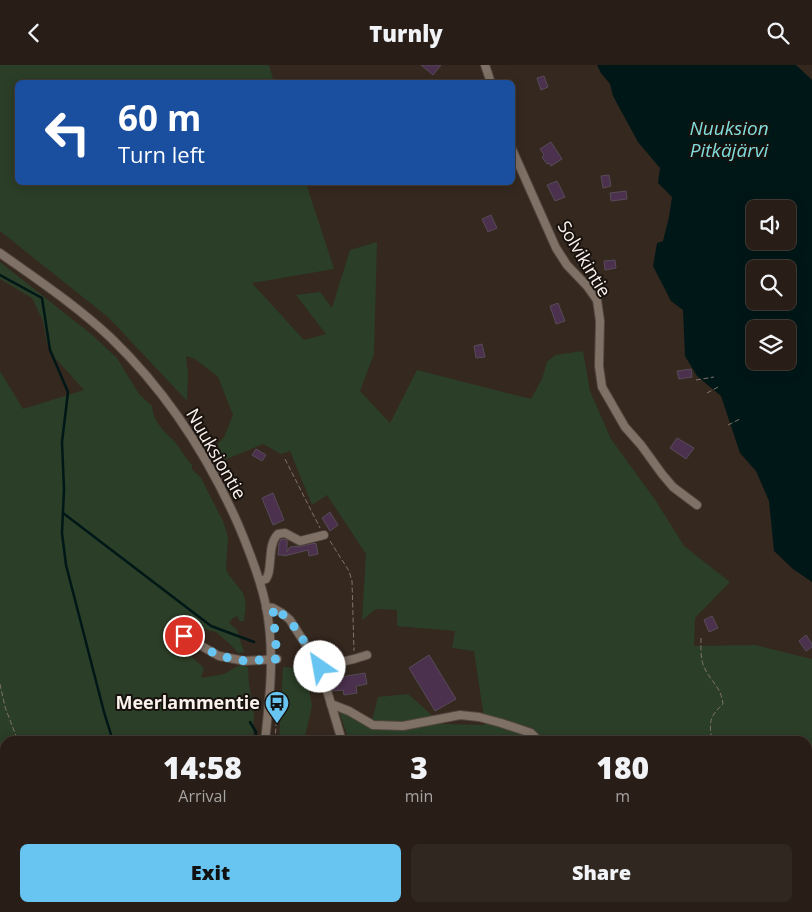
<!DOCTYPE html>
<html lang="en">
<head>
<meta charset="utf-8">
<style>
	:root { --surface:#281e17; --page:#302720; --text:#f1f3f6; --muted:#a5a2a1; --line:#443c36; --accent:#68c4f0 }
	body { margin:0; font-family:"Open Sans",sans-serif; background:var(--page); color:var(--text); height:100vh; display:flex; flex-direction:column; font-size:19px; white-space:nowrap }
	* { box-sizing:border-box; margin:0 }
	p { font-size:16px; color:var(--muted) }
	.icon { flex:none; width:28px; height:28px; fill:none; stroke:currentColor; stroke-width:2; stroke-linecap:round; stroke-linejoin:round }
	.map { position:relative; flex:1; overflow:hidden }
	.panel { position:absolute; left:0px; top:671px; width:812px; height:176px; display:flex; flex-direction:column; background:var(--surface); border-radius:15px 15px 0 0; box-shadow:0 2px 12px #0003,0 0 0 1px var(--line) }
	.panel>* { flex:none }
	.top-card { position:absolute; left:15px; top:15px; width:500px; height:105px; border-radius:8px; box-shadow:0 2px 12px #0003,0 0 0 1px var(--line); background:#1a4fa0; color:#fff; overflow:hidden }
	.fabs { position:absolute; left:746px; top:135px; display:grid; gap:10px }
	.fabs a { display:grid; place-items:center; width:50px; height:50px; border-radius:8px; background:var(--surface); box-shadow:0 2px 12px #0003,0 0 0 1px var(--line); font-size:25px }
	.pin { position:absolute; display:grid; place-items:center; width:42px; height:42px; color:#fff; margin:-21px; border:2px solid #fff; border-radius:50%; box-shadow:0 1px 5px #0007 }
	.me { position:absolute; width:55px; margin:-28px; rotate:327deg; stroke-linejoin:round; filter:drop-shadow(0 0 4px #0008) }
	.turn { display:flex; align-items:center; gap:18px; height:105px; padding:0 20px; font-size:22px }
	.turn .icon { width:65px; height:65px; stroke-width:2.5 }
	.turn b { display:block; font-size:35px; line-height:42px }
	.eta { display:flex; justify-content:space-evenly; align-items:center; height:85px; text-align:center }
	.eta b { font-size:30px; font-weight:800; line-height:35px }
	.button { display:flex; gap:10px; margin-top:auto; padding:10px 20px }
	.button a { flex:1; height:58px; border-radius:8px; background:var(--accent); color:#111; font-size:20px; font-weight:800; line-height:58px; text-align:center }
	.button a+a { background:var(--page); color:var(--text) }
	header { display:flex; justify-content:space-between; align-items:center; height:65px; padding:0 20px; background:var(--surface); font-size:22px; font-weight:800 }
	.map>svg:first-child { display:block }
	.green { fill:#2b3e27 }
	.water { fill:#001717; fill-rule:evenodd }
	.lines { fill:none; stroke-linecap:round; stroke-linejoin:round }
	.stream { stroke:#001717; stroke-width:2.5 }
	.building { fill:#4b314d; stroke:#574b58 }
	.minor-casing { stroke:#52463f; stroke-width:10 }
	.path { stroke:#7f736b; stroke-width:1; stroke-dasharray:5 2.5; stroke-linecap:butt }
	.minor { stroke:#807166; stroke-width:8 }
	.route { stroke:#68c4f0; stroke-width:9; stroke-dasharray:0 16.2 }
	.labels { text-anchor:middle; stroke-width:4; stroke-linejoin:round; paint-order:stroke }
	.street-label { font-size:18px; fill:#fbf2ec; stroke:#18120e }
	.poi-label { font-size:18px; font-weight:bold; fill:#fbf2ec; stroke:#18120e; text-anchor:end }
	.water-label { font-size:19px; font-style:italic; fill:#81dddd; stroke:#18120e }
</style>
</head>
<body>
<header><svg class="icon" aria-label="back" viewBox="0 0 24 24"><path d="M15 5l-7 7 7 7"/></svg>Turnly<svg class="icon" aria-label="search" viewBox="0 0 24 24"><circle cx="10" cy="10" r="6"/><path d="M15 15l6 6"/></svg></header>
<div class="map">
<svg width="812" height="847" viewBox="0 0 812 847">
	<rect width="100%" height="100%" fill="#35281f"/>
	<g class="green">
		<path d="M0 0H269L274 17 18 18V118H306L334 204 252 218 304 275 326 269 296 230 320 227 332 243 350 185 377 177 374 289 360 326 390 358 417 305 531 334 542 314 547 297 555 290 583 286 590 326 611 374 656 436 684 481 730 517 695 553 694 581 755 580 812 594V847H747L750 843 808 842V676H349L336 637 372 655 378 632 408 629 442 659 485 660 474 586 452 583 455 566 397 561V545L376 544 362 555 366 489 327 430 312 440 290 386 281 389 263 379 222 396 218 379 224 372 233 350 218 312 195 294 186 291 188 309 187 336 109 253 0 166Z"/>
		<path d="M0 197 91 269 117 293 139 329 152 341C153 357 165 367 175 377 181 384 185 393 192 400V404L201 413 223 456 228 472 226 504 229 510 243 528 246 539 244 556H240L237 551 233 553 229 558 237 565 244 587 238 588 230 579 216 567 203 564 181 552 174 580 182 583 204 603 201 613 224 609 240 600 248 602 249 619 254 649 253 676H5V842H265L269 847H0V306L23 344 84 325 55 293 47 278 43 256 32 233 0 214Z"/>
		<path d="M283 602 306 604 312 641 304 676H279Z"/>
		<path d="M297 843H359L361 847H300Z"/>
		<path d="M728 843V847H407L406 843Z"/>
	</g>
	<path class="water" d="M597 0H796L812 15V517L793 504 774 486 769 436 756 406 740 388 721 331 697 311 685 291 683 245 671 236 653 201 657 178 663 176 669 152 672 132 658 118 660 103 638 77 613 31 610 19 601 8ZM755 144H788V176H755ZM755 204H788V236H755ZM755 264H788V296H755Z"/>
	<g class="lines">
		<g class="stream">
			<path d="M0 210 42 233 50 285 68 327 62 377 64 424 62 468 66 500 104 647 113 676"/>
			<path d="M63 448 211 561 254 577"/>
			<path d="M250 657 256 667 255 676"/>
			<path d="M167 842 168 847"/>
			<path d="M264 842 265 847"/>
		</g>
	</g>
	<g class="building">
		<path d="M421 0H441L433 10Z"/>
		<path d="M544 11 548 22 541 25 537 13Z"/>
		<path d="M551 77 562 94 551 101 549 98 547 99 542 92 544 90 540 84Z"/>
		<path d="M609 110 611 121 603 123 601 111Z"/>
		<path d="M557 116 565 132 555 136 547 120Z"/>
		<path d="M626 126 627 134 611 136 610 128Z"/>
		<path d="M491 150 497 163 488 167 482 154Z"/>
		<path d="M615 195 616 203 605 205 604 196Z"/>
		<path d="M558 238 565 256 556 259 550 241Z"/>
		<path d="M482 279 485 292 476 293 474 281Z"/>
		<path d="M691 304 692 312 679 314 677 306Z"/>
		<path d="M677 373 694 383 686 394 670 383Z"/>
		<path d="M256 384 266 390 262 396 252 390Z"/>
		<path d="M273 428 284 455 273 460 262 433Z"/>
		<path d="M330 447 338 460 330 466 322 453Z"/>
		<path d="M281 474 287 475V487L290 482 301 481 316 478 318 489 309 491 308 485 284 491V490H278L279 479Z"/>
		<path d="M712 551 718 563 709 567 704 555Z"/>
		<path d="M806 570 812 579V582L806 586 799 576Z"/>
		<path d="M429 590 456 634 435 646 409 603Z"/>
		<path d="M365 608 367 619 356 621 357 628 344 630 343 625 333 626 330 613H335L334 611 340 610 341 612Z"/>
	</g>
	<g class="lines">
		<defs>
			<g id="minor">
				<path d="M485 0 491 18"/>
				<path d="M512 84 556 183 567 200 587 221 597 235 600 256 599 301 602 322 625 362 641 380 662 409 673 422 697 440"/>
				<path d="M0 188C38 215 77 241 111 273 166 326 207 389 238 459 249 485 260 512 266 541 275 586 270 631 265 676"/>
				<path d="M260 516 266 514 268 510C272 497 268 479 278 469L285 468 300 476 324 470"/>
				<path d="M266 542 273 543 282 548 290 555 320 602 342 676"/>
				<path d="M184 571 219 591 245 596 277 594"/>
				<path d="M320 602 354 594 367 590"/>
				<path d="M331 639 349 646 373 660 403 661 460 650 479 652 501 658 531 668 539 676"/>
				<path d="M282 842 284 847"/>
				<path d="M383 842 385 847"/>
			</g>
		</defs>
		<use href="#minor" class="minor-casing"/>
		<g class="path">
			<path d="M696 315 714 312"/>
			<path d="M707 328 720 321"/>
			<path d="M728 360 740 354"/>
			<path d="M285 394 320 463"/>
			<path d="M330 476 349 506 352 516 354 586"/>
			<path d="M701 573C701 583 700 595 705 604 712 618 721 622 723 639 709 652 709 657 712 676"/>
			<path d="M0 619 5 642 18 676"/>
			<path d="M275 676 278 632"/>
			<path d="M109 842V847"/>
			<path d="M393 844 395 843 403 847"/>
		</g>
		<use href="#minor" class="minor"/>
	</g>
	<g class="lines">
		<path class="route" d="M184 571 219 591 245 596 277 594 273 543C295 554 306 582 320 602"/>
	</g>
	<defs>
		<symbol id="bus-pin" viewBox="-11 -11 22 30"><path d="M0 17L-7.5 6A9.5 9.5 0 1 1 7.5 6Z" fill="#68c4f0" stroke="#18120e"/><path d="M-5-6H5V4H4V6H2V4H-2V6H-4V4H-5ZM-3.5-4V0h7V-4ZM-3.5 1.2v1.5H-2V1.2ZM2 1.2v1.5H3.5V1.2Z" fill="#111"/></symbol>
	</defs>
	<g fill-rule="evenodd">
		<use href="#bus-pin" x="263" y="624" width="28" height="38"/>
	</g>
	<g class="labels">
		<g class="street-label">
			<text transform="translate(584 194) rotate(59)" y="6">Solvikintie</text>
			<text transform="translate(216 389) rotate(60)" y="6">Nuuksiontie</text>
		</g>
		<g class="poi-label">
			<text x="260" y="644">Meerlammentie</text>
		</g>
		<g class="water-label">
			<text x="729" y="70">Nuuksion<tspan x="729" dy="22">Pitkäjärvi</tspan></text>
		</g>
	</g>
</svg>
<div class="fabs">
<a><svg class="icon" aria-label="sound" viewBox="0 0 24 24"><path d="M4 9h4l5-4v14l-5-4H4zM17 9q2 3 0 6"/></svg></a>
<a><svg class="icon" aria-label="search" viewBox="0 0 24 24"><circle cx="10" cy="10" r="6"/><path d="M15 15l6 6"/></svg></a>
<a><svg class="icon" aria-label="layers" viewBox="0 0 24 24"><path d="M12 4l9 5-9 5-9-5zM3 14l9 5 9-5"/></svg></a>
</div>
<div class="pin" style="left:184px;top:571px;background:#d93025"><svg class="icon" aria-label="arrive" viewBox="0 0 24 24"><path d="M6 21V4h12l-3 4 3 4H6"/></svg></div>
<svg class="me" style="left:320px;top:602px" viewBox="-20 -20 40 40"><circle r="19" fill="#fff"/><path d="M0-13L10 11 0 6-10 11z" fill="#68c4f0"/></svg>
<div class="top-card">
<div class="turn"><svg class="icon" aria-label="left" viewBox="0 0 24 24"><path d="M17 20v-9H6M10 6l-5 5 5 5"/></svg><div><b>60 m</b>Turn left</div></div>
</div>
<section class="panel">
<div class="eta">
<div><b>14:58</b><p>Arrival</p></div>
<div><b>3</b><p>min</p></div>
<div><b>180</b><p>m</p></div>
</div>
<div class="button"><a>Exit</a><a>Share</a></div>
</section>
</div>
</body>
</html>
